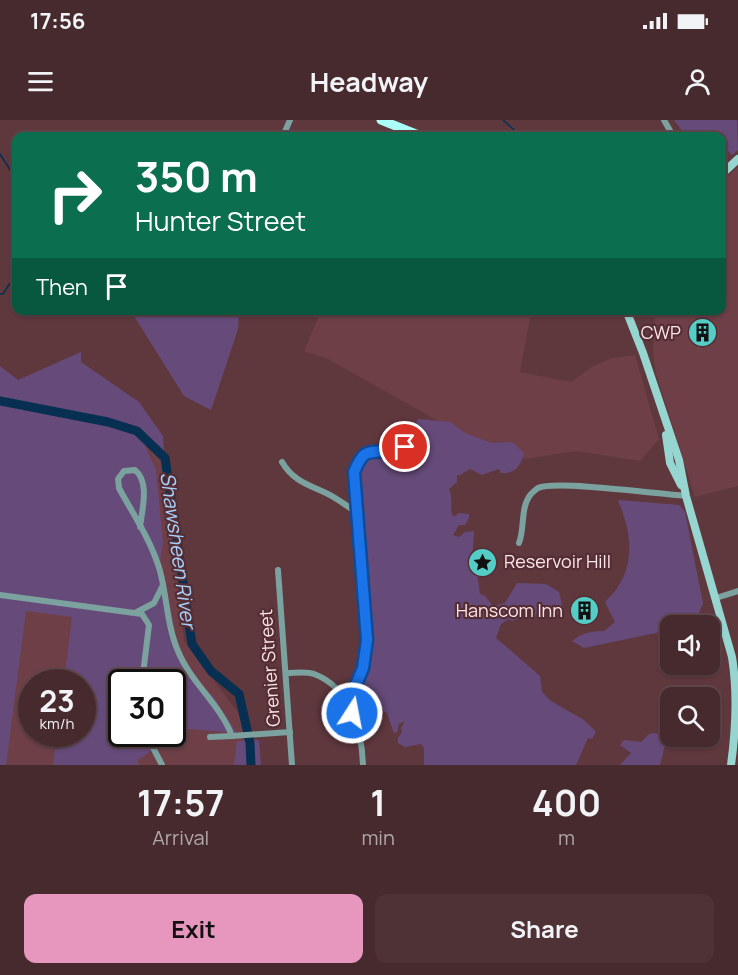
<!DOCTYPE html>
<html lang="en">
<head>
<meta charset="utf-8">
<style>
	:root { --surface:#472a2e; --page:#4e3236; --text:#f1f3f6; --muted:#b0a7aa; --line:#5f464a; --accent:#e797bd }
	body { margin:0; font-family:Manrope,sans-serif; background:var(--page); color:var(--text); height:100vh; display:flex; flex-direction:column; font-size:22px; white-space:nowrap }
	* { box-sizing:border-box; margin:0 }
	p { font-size:20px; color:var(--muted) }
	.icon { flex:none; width:33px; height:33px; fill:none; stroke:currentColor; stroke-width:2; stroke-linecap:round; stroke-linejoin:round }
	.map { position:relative; height:645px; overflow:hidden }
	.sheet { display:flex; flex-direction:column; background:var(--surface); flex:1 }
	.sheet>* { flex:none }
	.top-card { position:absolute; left:12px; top:12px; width:714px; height:183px; border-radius:12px; box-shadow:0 2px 4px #0004,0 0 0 2px var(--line); background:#0b6e4f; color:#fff; overflow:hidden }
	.controls { position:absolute; left:660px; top:495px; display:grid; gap:12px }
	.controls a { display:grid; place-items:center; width:60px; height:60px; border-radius:12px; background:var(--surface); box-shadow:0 2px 4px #0004,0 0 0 2px var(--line); font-size:30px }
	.speed { position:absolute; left:18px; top:549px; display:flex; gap:12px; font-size:30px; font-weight:700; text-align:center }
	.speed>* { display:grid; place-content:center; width:78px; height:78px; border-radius:50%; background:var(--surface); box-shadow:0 2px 4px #0004,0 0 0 2px var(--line); line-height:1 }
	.speed small { font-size:15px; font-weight:400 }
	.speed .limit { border:3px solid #111; border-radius:9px; background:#fff; color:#111 }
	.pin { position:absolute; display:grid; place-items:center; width:51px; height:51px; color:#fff; margin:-26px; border:3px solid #fff; border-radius:50%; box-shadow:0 2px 6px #0007 }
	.me { position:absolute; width:66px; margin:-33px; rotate:11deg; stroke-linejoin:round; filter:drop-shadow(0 0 4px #0008) }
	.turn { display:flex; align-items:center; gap:21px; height:126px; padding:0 24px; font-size:27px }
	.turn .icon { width:78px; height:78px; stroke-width:2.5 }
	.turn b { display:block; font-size:42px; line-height:51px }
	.then { display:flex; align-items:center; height:57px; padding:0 24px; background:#0003; gap:12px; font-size:22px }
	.eta { display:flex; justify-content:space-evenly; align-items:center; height:102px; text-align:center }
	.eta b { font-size:36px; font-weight:700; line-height:42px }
	.button { display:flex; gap:12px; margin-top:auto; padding:12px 24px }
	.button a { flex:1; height:69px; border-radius:12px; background:var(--accent); color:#111; font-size:24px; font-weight:700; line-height:69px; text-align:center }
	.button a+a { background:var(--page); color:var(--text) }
	.status { display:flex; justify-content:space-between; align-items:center; height:42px; padding:0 30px; background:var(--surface); direction:ltr }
	.status svg { height:16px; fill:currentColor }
	header { display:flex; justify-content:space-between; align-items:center; height:78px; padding:0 24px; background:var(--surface); font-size:27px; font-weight:700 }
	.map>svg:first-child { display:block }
	.built { fill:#6e3f47; fill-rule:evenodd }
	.green { fill:#664b7a; fill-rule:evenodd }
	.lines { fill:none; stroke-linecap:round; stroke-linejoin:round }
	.stream { stroke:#072f51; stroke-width:1.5 }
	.river { stroke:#072f51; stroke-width:9 }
	.street { stroke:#7ba29e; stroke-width:6 }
	.secondary { stroke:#96d5d0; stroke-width:8 }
	.primary { stroke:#abfdf7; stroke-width:9 }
	.route-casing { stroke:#114b97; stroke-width:15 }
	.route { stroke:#1a73e8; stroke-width:10 }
	.labels { text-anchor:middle; stroke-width:4.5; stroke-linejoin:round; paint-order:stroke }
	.poi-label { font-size:18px; fill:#fee5e8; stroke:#542e34; text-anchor:end }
	.street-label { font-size:18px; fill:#fee5e8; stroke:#542e34 }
	.water-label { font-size:20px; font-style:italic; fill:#a8d1fd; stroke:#542e34 }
</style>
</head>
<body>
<div class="status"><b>17:56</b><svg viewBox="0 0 49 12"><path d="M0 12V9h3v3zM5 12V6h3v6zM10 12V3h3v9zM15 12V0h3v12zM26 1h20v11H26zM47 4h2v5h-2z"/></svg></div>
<header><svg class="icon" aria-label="menu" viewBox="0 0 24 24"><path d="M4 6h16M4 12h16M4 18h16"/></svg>Headway<svg class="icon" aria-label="person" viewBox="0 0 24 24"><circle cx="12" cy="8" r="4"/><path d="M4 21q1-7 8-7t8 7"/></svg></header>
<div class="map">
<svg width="738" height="645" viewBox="0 0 738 645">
	<rect width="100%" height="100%" fill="#5f383e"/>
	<g class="built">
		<path d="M738 46V366L695 377 656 253 653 232 655 191 722 190V63Z"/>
		<path d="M321 191H531L520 252 571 262 593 246 612 238 635 235 659 319 640 341 576 331 525 339 502 328 500 336 328 239 304 231Z"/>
		<path d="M0 314 145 320 165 346 184 521 243 599 245 645H0ZM32 562H82V614H32ZM122 562H172V614H122Z"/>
	</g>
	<g class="green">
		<path d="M674 0H737L738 30 732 35 722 25V16H686Z"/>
		<path d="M131 191H239L238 209 211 290 184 276Z"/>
		<path d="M81 232V242L139 282 163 316 165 346 146 320 144 323 156 350 163 423 160 441 166 463 175 515 183 538 209 574 212 575 237 613 190 609 176 613 137 641 139 645H53L57 614H82V562H64L72 497 26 491 6 645H0V246L18 260ZM122 562H172V614H122Z"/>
		<path d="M418 299 450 302 465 313 492 323 512 322 524 333C521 346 515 354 501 353L499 349 482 355 470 349 460 355H457V362L449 369C453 378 450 386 452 395L455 396 459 393 469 394V398L465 405H459L453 415 459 417 465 412 474 411 473 429 469 437 476 447 480 474 484 475 493 486 505 483 517 463 546 464 559 472 564 494 556 495 545 485 540 487 534 499 528 496 512 501 509 499 501 504 496 518 540 556 542 572 551 581 584 600 596 612 592 619 588 618 576 645H424V628L421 624 405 627 398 623V618L402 612 401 608 405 601 399 604 397 612 394 613 387 593 382 591 379 584H374L370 587 361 586 357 582 370 537 373 516 360 388 361 349 369 337 377 335 401 341 406 338H417L428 330 413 310Z"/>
		<path d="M618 380 679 385 685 392 703 483 694 505 670 506V510L584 528 572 521C582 513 591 511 604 511L615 502 605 482C637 452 633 416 618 380Z"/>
		<path d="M655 613 660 615 666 621 660 645H620L631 633 620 625 624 620 641 622 649 614Z"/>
		<path d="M259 620 261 645H234L237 621Z"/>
	</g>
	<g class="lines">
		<g class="stream">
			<path d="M503 0 521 16"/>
			<path d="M0 34 16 59"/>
			<path d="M0 174H3L16 154"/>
		</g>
		<path class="river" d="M0 281 108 302 137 311 165 338 192 524 211 551 239 574 250 623 251 645"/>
		<g class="street">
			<path d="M664 0 673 16"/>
			<path d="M283 16 290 0"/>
			<path d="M282 342C293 361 309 365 328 374 338 379 347 386 356 392L367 520 363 548 356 570 348 584"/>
			<path d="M356 392 354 352 360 338 368 332 388 331 405 327"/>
			<path d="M140 407C142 390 150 362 135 350L124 351 118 359 119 368C133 394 152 422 160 451 167 477 167 506 178 531 191 563 220 584 232 616L210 617"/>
			<path d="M519 423C525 408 520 387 531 374 533 372 535 370 538 368 555 360 660 374 686 376"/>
			<path d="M278 450 292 645"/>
			<path d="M0 475 142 494 149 505 142 562"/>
			<path d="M716 478 738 471"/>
			<path d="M137 492 154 483 163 465"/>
			<path d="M286 553C295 553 306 551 314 554 350 567 362 611 363 645"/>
			<path d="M146 614 162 645"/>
			<path d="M232 616 290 612"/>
		</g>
		<g class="secondary">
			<path d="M722 54 738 39"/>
			<path d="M626 190 643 233 679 340 686 376 732 537C738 574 736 608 731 645"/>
			<path d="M666 315 670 343 681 365"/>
		</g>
		<path class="primary" d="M381 0 421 16"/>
	</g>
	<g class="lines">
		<defs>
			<path id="route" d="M352 593 348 584 363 548 367 520 354 352C363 331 365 332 386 331 393 331 399 329 405 327"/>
		</defs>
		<use href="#route" class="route-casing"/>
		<use href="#route" class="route"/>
	</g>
	<defs>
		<symbol id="building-disc" viewBox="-11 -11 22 22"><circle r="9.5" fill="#54cdc6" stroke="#542e34"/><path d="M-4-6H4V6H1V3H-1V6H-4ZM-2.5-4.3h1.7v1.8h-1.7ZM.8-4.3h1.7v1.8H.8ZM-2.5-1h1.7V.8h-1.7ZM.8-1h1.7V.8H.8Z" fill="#111"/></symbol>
		<symbol id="sight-disc" viewBox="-11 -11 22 22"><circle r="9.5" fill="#54cdc6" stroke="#542e34"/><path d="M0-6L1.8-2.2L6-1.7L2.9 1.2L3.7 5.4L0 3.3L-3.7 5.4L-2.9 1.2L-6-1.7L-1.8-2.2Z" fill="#111"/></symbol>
	</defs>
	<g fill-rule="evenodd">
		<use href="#building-disc" x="686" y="196" width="33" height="33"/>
		<use href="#sight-disc" x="466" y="426" width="33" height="33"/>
		<use href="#building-disc" x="568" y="474" width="33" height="33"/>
	</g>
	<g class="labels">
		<g class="poi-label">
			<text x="681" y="219">CWP</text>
			<text x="504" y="448" text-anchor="start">Reservoir Hill</text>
			<text x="563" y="497">Hanscom Inn</text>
		</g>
		<g class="street-label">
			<text transform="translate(270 548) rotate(-94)" y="6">Grenier Street</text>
		</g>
		<g class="water-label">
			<text transform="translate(178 430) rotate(82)" y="7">Shawsheen River</text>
		</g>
	</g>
</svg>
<div class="controls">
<a><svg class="icon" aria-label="sound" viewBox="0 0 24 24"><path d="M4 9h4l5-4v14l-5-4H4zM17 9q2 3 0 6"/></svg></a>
<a><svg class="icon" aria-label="search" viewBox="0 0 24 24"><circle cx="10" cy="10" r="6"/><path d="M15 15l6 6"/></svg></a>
</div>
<div class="speed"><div>23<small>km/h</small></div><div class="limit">30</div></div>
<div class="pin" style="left:405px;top:327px;background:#d93025"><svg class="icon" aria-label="arrive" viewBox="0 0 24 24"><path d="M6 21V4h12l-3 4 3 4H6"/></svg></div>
<svg class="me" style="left:352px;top:593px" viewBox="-20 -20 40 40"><circle r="17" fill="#1a73e8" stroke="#fff" stroke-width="3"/><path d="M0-11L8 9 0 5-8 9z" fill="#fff"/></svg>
<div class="top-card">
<div class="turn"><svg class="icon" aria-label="right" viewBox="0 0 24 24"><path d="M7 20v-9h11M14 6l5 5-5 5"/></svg><div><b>350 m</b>Hunter Street</div></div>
<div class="then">Then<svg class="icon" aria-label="arrive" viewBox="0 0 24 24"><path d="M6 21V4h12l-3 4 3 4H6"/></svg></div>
</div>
</div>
<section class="sheet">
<div class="eta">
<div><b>17:57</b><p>Arrival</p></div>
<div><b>1</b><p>min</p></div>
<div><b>400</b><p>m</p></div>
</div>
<div class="button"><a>Exit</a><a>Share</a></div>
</section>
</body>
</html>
